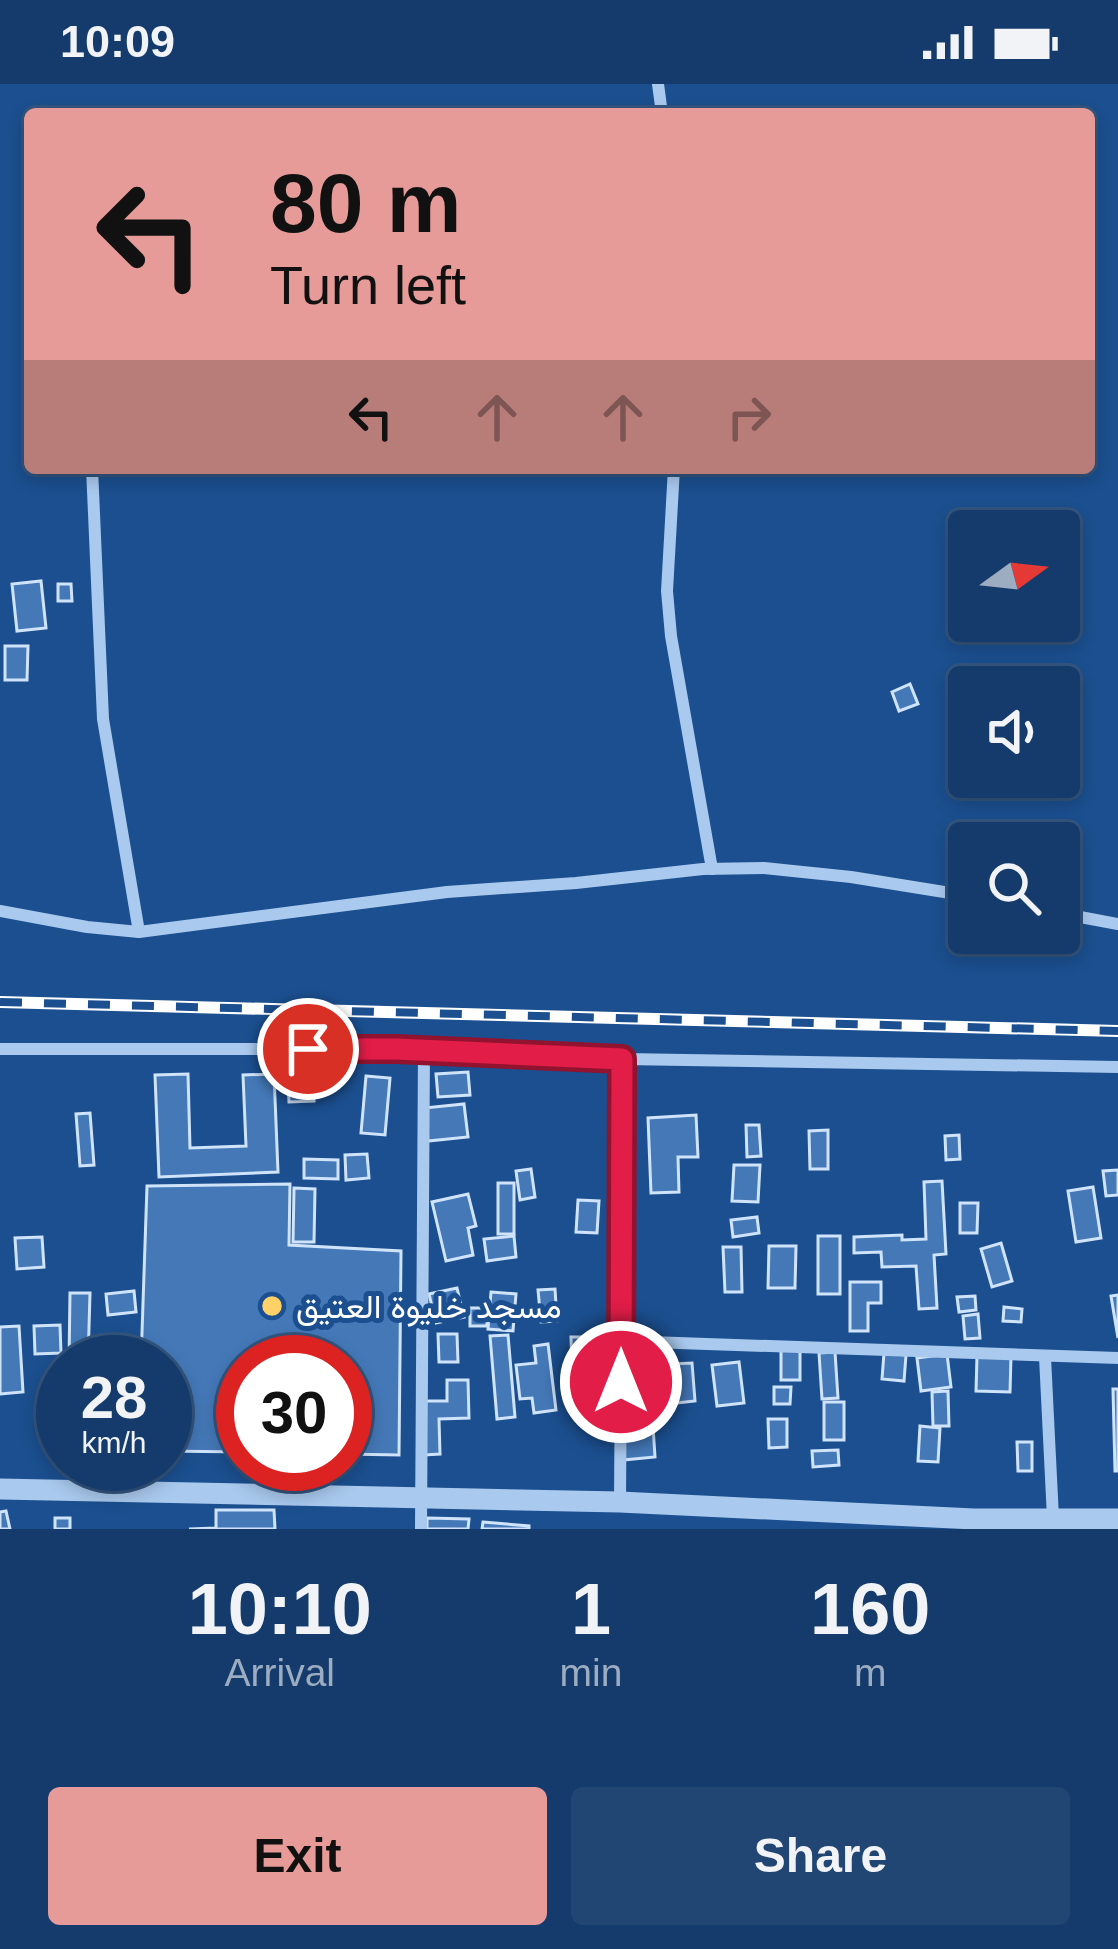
<!DOCTYPE html>
<html lang="en">
<head>
<meta charset="utf-8">
<style>
	:root { --surface:#143b6b; --page:#214673; --text:#f1f3f6; --muted:#9dadc1; --line:#33557e; --accent:#e69b98 }
	body { margin:0; font-family:Helvetica,Vazirmatn,sans-serif; background:var(--page); color:var(--text); height:100vh; display:flex; flex-direction:column; font-size:45px; white-space:nowrap }
	* { box-sizing:border-box; margin:0 }
	p { font-size:39px; color:var(--muted) }
	.icon { flex:none; width:66px; height:66px; fill:none; stroke:currentColor; stroke-width:2; stroke-linecap:round; stroke-linejoin:round }
	.map { position:relative; height:1445px; overflow:hidden }
	.sheet { display:flex; flex-direction:column; background:var(--surface); flex:1 }
	.sheet>* { flex:none }
	.banner { position:absolute; left:24px; top:24px; width:1071px; height:366px; border-radius:12px; box-shadow:0 6px 18px #0003,0 0 0 3px var(--line); background:#e69b98; color:#111; overflow:hidden }
	.needle { width:78px; rotate:75deg }
	.buttons { position:absolute; left:948px; top:426px; display:grid; gap:24px }
	.buttons a { display:grid; place-items:center; width:132px; height:132px; border-radius:12px; background:var(--surface); box-shadow:0 6px 18px #0003,0 0 0 3px var(--line); font-size:60px }
	.speed { position:absolute; left:36px; top:1251px; display:flex; gap:24px; font-size:60px; font-weight:700; text-align:center }
	.speed>* { display:grid; place-content:center; width:156px; height:156px; border-radius:50%; background:var(--surface); box-shadow:0 6px 18px #0003,0 0 0 3px var(--line); line-height:1 }
	.speed small { font-size:30px; font-weight:400 }
	.speed .limit { border:18px solid #d22; background:#fff; color:#111 }
	.pin { position:absolute; display:grid; place-items:center; width:102px; height:102px; color:#fff; margin:-51px; border:6px solid #fff; border-radius:50%; box-shadow:0 3px 12px #0007 }
	.me { position:absolute; width:132px; margin:-66px; rotate:0deg; stroke-linejoin:round; filter:drop-shadow(0 0 9px #0008) }
	.turn { display:flex; align-items:center; gap:42px; height:252px; padding:0 48px; font-size:54px }
	.turn .icon { width:156px; height:156px; stroke-width:2.5 }
	.turn b { display:block; font-size:84px; line-height:102px }
	.lanes { display:flex; align-items:center; height:114px; padding:0 48px; background:#0003; justify-content:center; gap:60px; direction:ltr }
	.lanes .off { opacity:.35 }
	.eta { display:flex; justify-content:space-evenly; align-items:center; height:204px; text-align:center }
	.eta b { font-size:72px; font-weight:800; line-height:84px }
	.button { display:flex; gap:24px; margin-top:auto; padding:24px 48px }
	.button a { flex:1; height:138px; border-radius:12px; background:var(--accent); color:#111; font-size:48px; font-weight:800; line-height:138px; text-align:center }
	.button a+a { background:var(--page); color:var(--text) }
	.status { display:flex; justify-content:space-between; align-items:center; height:84px; padding:0 60px; background:var(--surface); direction:ltr }
	.status svg { height:33px; fill:currentColor }
	.map>svg:first-child { display:block }
	.building { fill:#4478b7; stroke:#cfe3fa; stroke-width:3 }
	.lines { fill:none; stroke-linecap:round; stroke-linejoin:round }
	.minor { stroke:#a9c9ee; stroke-width:12 }
	.tertiary { stroke:#a9c9ee; stroke-width:21 }
	.rail-casing { stroke:#fff; stroke-width:12 }
	.rail { stroke:#1b4f8f; stroke-width:8; stroke-dasharray:22; stroke-linecap:butt }
	.route-casing { stroke:#92132f; stroke-width:30 }
	.route { stroke:#e11d48; stroke-width:21 }
	.poi-dot { fill:#ffd166; stroke:#1b4f8f; stroke-width:4.5 }
	.labels { text-anchor:middle; stroke-width:10; stroke-linejoin:round; paint-order:stroke }
	.poi-label { font-size:33px; fill:#fff; stroke:#1b4f8f; text-anchor:start }
</style>
</head>
<body>
<div class="status"><b>10:09</b><svg viewBox="0 0 49 12"><path d="M0 12V9h3v3zM5 12V6h3v6zM10 12V3h3v9zM15 12V0h3v12zM26 1h20v11H26zM47 4h2v5h-2z"/></svg></div>
<div class="map">
<svg width="1118" height="1445" viewBox="0 0 1118 1445">
	<rect width="100%" height="100%" fill="#1b4f8f"/>
	<g class="building">
		<path d="M41 497 46 544 17 547 12 500Z"/>
		<path d="M58 500H71L72 517H58Z"/>
		<path d="M5 562H28L27 596H5Z"/>
		<path d="M910 600 918 620 899 627 892 608Z"/>
		<path d="M468 988 470 1011 438 1013 436 990Z"/>
		<path d="M188 990 190 1064 246 1062 243 991 274 990 278 1088 159 1093 155 991Z"/>
		<path d="M366 992 390 994 385 1051 361 1049Z"/>
		<path d="M288 998H314V1017L289 1018Z"/>
		<path d="M464 1020 468 1053 428 1057 424 1024Z"/>
		<path d="M90 1029 94 1081 80 1082 76 1030Z"/>
		<path d="M696 1031 698 1073H678L679 1108 651 1109 648 1034Z"/>
		<path d="M746 1041H759L761 1072 747 1073Z"/>
		<path d="M828 1046V1085H810L809 1047Z"/>
		<path d="M959 1051 960 1075 946 1076 945 1052Z"/>
		<path d="M367 1070 369 1094 346 1096 345 1071Z"/>
		<path d="M304 1075 338 1076V1095L304 1094Z"/>
		<path d="M734 1081H760L758 1118 732 1117Z"/>
		<path d="M531 1085 535 1113 520 1116 516 1087Z"/>
		<path d="M1118 1086V1111L1106 1112 1103 1087Z"/>
		<path d="M942 1097 946 1170 934 1171 937 1224 919 1225 916 1182 882 1183 881 1168 854 1169V1153L902 1151V1156L926 1155 924 1098Z"/>
		<rect x="498" y="1099" width="16" height="51"/>
		<path d="M290 1100 289 1161 401 1167 399 1371 345 1370V1278H243V1368L165 1367V1278H141L147 1102Z"/>
		<path d="M1093 1103 1101 1154 1076 1158 1068 1107Z"/>
		<path d="M294 1104 315 1105 314 1158H293Z"/>
		<path d="M468 1110 476 1142 468 1144 473 1171 446 1177 432 1118Z"/>
		<path d="M578 1116 599 1117 597 1149 576 1148Z"/>
		<path d="M960 1119H978L977 1149H960Z"/>
		<path d="M757 1133 759 1149 733 1153 731 1136Z"/>
		<path d="M514 1152 516 1173 487 1177 484 1155Z"/>
		<rect x="818" y="1152" width="22" height="58"/>
		<path d="M42 1153 44 1183 17 1185 15 1154Z"/>
		<path d="M1001 1159 1012 1197 992 1203 981 1165Z"/>
		<path d="M769 1162H796L795 1204H768Z"/>
		<path d="M723 1163H741L742 1208H725Z"/>
		<path d="M850 1198H881V1219H868V1247H850Z"/>
		<path d="M457 1204 464 1233 436 1239 429 1210Z"/>
		<path d="M555 1205 557 1237 541 1238 538 1206Z"/>
		<path d="M134 1207 136 1228 108 1231 106 1210Z"/>
		<path d="M491 1208 516 1210 513 1247 488 1245Z"/>
		<path d="M70 1209H90L88 1278H69Z"/>
		<path d="M1118 1211V1254L1111 1212Z"/>
		<path d="M975 1212 976 1226 959 1228 957 1213Z"/>
		<path d="M1004 1223 1022 1225 1021 1238 1003 1237Z"/>
		<rect x="470" y="1224" width="17" height="18"/>
		<path d="M978 1230 980 1254 965 1255 963 1232Z"/>
		<path d="M60 1241 61 1269 35 1270 34 1242Z"/>
		<path d="M19 1242 23 1308 0 1310V1243Z"/>
		<path d="M438 1250H457L458 1278H439Z"/>
		<path d="M508 1251 515 1333 497 1335 490 1252Z"/>
		<path d="M571 1253H596L597 1288H572Z"/>
		<path d="M548 1260 556 1326 534 1329 532 1314 520 1315 516 1281 536 1279 534 1262Z"/>
		<rect x="781" y="1266" width="19" height="30"/>
		<path d="M835 1268 838 1314 822 1315 819 1269Z"/>
		<path d="M884 1269 906 1271 904 1297 882 1295Z"/>
		<path d="M947 1270 951 1303 921 1307 917 1274Z"/>
		<path d="M977 1272H1011L1010 1308 976 1307Z"/>
		<path d="M739 1278 744 1319 717 1322 712 1281Z"/>
		<path d="M692 1279 695 1317 676 1319 672 1280Z"/>
		<path d="M447 1296H468L469 1334 439 1335 440 1370 424 1371 423 1317H447Z"/>
		<path d="M774 1303H791L790 1320H774Z"/>
		<path d="M1113 1305H1118V1387H1115Z"/>
		<path d="M948 1307 949 1342H933L932 1308Z"/>
		<rect x="824" y="1318" width="20" height="38"/>
		<path d="M652 1327 655 1373 623 1376 620 1329Z"/>
		<path d="M768 1335H787V1363L769 1364Z"/>
		<path d="M920 1342 940 1344 938 1378 918 1377Z"/>
		<path d="M1017 1358H1032V1387H1018Z"/>
		<path d="M838 1366 839 1381 813 1383 812 1367Z"/>
		<path d="M216 1426H274L275 1445H189L216 1444Z"/>
		<path d="M6 1427 10 1445H0V1428Z"/>
		<rect x="55" y="1434" width="15" height="11"/>
		<path d="M427 1434 469 1435 468 1445H427Z"/>
		<path d="M483 1438 529 1442V1445H482Z"/>
	</g>
	<g class="lines">
		<g class="minor">
			<path d="M658 0 662 30"/>
			<path d="M92 384 103 635 139 848"/>
			<path d="M674 384 667 507 671 552 712 785"/>
			<path d="M0 827 87 843 139 848 447 808 576 799 703 785 764 784 851 793 969 812"/>
			<path d="M1059 829 1118 840"/>
			<path d="M0 965H396L623 975 1118 983"/>
			<path d="M621 1257 1118 1274"/>
			<path d="M1045 1273 1053 1434"/>
			<path d="M620 1418 623 975"/>
			<path d="M421 1445 424 966"/>
		</g>
		<path class="tertiary" d="M0 1405 620 1418 974 1435H1118"/>
		<defs>
			<path id="rail" d="M0 918 1118 947"/>
		</defs>
		<use href="#rail" class="rail-casing"/>
		<use href="#rail" class="rail"/>
	</g>
	<g class="lines">
		<defs>
			<path id="route" d="M308 965H396L622 975 621 1298"/>
		</defs>
		<use href="#route" class="route-casing"/>
		<use href="#route" class="route"/>
	</g>
	<circle class="poi-dot" cx="272" cy="1222" r="12"/>
	<g class="labels">
		<g class="poi-label">
			<text x="296" y="1234">مسجد خليوة العتيق</text>
		</g>
	</g>
</svg>
<div class="buttons">
<a><svg class="needle" viewBox="-14 -14 28 28"><path d="M0-13l5 13h-10z" fill="#e53935"/><path d="M0 13l5-13h-10z" fill="#9dadc1"/></svg></a>
<a><svg class="icon" aria-label="sound" viewBox="0 0 24 24"><path d="M4 9h4l5-4v14l-5-4H4zM17 9q2 3 0 6"/></svg></a>
<a><svg class="icon" aria-label="search" viewBox="0 0 24 24"><circle cx="10" cy="10" r="6"/><path d="M15 15l6 6"/></svg></a>
</div>
<div class="speed"><div>28<small>km/h</small></div><div class="limit">30</div></div>
<div class="pin" style="left:308px;top:965px;background:#d93025"><svg class="icon" aria-label="arrive" viewBox="0 0 24 24"><path d="M6 21V4h12l-3 4 3 4H6"/></svg></div>
<svg class="me" style="left:621px;top:1298px" viewBox="-20 -20 40 40"><circle r="17" fill="#e11d48" stroke="#fff" stroke-width="3"/><path d="M0-11L8 9 0 5-8 9z" fill="#fff"/></svg>
<div class="banner">
<div class="turn"><svg class="icon" aria-label="left" viewBox="0 0 24 24"><path d="M17 20v-9H6M10 6l-5 5 5 5"/></svg><div><b>80 m</b>Turn left</div></div>
<div class="lanes"><svg class="icon" aria-label="left" viewBox="0 0 24 24"><path d="M17 20v-9H6M10 6l-5 5 5 5"/></svg><svg class="icon off" aria-label="ahead" viewBox="0 0 24 24"><path d="M12 20V5M6 11l6-6 6 6"/></svg><svg class="icon off" aria-label="ahead" viewBox="0 0 24 24"><path d="M12 20V5M6 11l6-6 6 6"/></svg><svg class="icon off" aria-label="right" viewBox="0 0 24 24"><path d="M7 20v-9h11M14 6l5 5-5 5"/></svg></div>
</div>
</div>
<section class="sheet">
<div class="eta">
<div><b>10:10</b><p>Arrival</p></div>
<div><b>1</b><p>min</p></div>
<div><b>160</b><p>m</p></div>
</div>
<div class="button"><a>Exit</a><a>Share</a></div>
</section>
</body>
</html>
